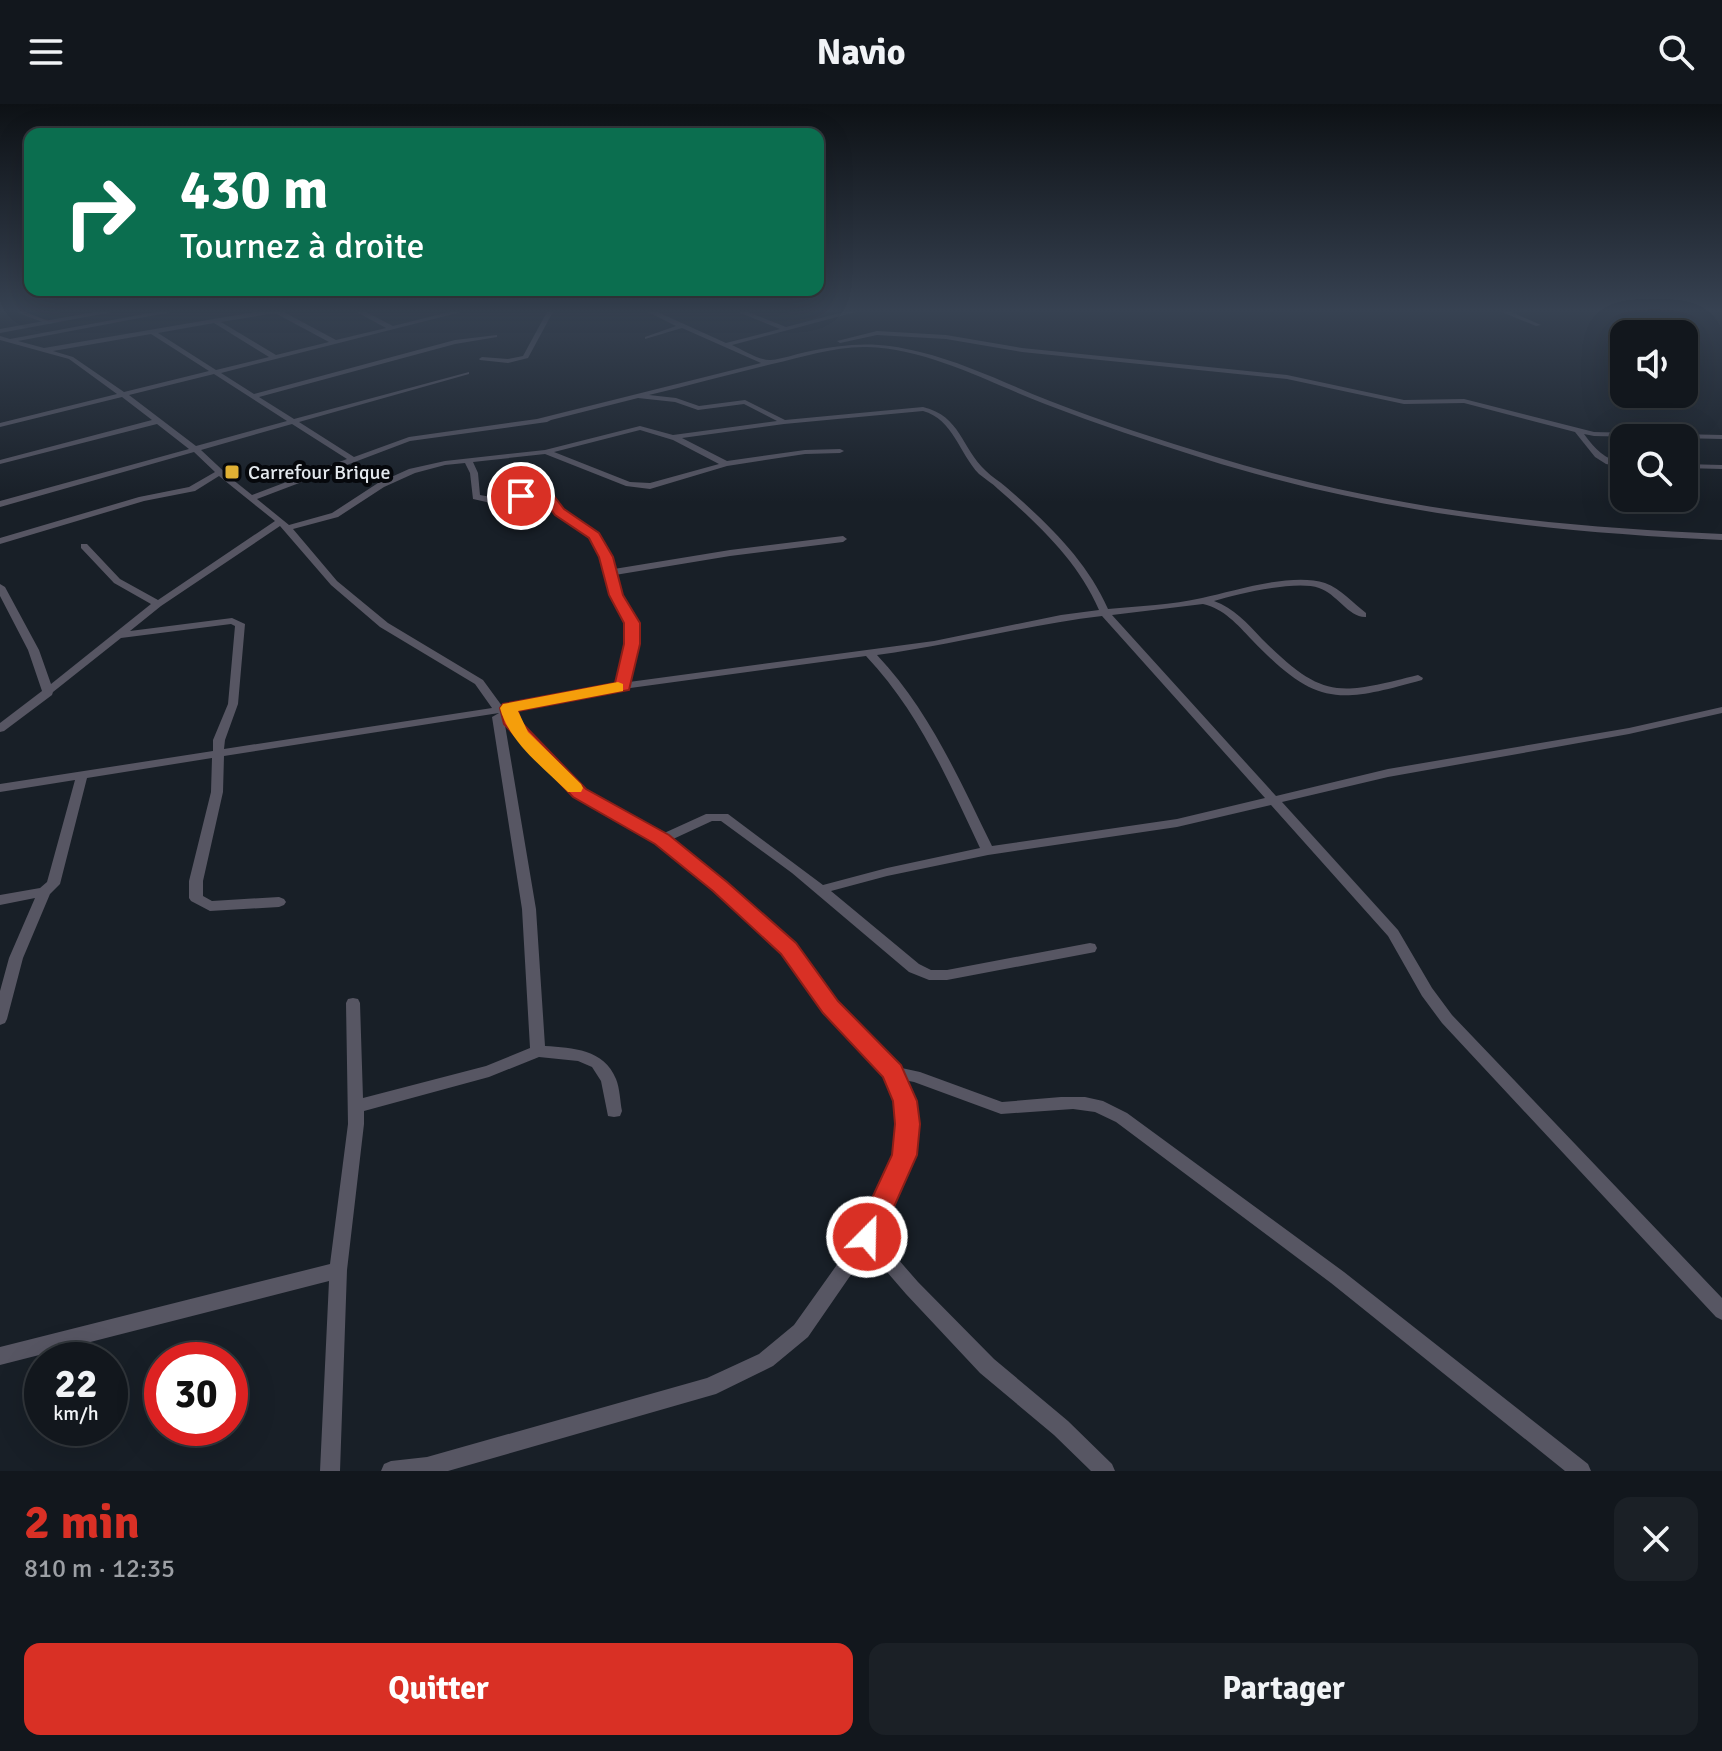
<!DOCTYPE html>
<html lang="fr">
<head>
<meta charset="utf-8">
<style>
	:root { --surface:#12171d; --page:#1b2026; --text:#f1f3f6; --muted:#9c9fa4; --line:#31363b; --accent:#d93025 }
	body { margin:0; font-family:Signika,sans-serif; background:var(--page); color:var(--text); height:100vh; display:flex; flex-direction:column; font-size:30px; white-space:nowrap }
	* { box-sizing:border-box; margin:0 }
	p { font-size:26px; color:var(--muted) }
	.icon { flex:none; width:44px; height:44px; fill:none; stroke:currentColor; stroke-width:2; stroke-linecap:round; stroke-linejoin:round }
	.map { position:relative; height:1367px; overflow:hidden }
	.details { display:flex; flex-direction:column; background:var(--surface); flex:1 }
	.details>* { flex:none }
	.banner { position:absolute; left:24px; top:24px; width:800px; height:168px; border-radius:16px; box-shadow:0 8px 32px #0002,0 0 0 2px var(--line); background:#0b6e4f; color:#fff; overflow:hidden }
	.controls { position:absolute; left:1610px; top:216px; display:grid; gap:16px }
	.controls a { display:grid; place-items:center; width:88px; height:88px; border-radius:16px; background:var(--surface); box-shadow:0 8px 32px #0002,0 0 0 2px var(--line); font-size:40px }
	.speed { position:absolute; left:24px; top:1238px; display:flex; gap:16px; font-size:40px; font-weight:700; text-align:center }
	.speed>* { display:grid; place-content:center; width:104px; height:104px; border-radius:50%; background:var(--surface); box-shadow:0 8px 32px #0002,0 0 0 2px var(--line); line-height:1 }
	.speed small { font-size:20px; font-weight:400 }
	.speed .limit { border:12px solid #d22; background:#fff; color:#111 }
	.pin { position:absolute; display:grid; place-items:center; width:68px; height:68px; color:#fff; margin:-34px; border:4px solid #fff; border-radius:50%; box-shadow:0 2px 8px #0007 }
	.me { position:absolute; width:88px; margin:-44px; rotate:23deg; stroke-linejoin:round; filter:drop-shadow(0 0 6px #0008) }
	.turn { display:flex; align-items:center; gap:28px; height:168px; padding:0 24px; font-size:36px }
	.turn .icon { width:104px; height:104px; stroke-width:2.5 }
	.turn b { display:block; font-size:56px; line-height:68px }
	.round { display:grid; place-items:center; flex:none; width:84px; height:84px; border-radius:16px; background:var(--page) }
	.overview { display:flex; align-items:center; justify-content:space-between; height:136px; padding:0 24px }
	h1 { font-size:48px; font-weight:800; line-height:60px; color:var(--accent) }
	.action { display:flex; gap:16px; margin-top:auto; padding:16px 24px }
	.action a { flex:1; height:92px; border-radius:16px; background:var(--accent); color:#fff; font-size:32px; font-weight:800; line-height:92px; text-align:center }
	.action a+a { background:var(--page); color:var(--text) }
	header { display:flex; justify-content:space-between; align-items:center; height:104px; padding:0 24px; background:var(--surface); font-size:36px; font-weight:800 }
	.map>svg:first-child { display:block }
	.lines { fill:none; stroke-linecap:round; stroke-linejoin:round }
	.minor { fill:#575663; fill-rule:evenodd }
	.tertiary { fill:#575663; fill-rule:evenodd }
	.route { fill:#d93025; stroke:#8d1f18; stroke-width:2 }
	.slow { fill:#f59e0b }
	.poi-dot { fill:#e0b034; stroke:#06080c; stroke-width:3 }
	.labels { text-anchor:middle; stroke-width:8; stroke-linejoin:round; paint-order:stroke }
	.far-poi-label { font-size:20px; fill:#e3e8ed; stroke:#06080c; text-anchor:start }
</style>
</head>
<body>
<header><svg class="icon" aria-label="menu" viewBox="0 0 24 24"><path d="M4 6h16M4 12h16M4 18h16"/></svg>Navio<svg class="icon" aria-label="search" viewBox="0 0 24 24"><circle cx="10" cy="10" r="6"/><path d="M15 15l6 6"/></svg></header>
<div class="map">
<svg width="1722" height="1367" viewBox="0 0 1722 1367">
	<rect width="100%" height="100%" fill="#181f27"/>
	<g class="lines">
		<g class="minor">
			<path d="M11 206H21L53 219 48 220Z"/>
			<path d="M166 206H182L18 237 44 244 267 206H280L336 236 386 224 353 206H362L393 222 457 206H469L221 269 254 290 455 236 497 231V233L455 240 259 293 294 315 469 268V270L299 318 354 353 409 333 537 315 761 259 682 224 645 235V233L676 222 644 206H653L726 239 780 225 733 206H743L786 223 851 206H863L732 241C743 246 760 257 771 256 783 255 795 250 806 248 849 239 877 237 920 248 965 259 1007 280 1050 297 1104 318 1160 336 1216 353 1381 404 1550 423 1722 430V436C1546 428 1373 408 1205 355 1151 338 1097 320 1045 300 988 278 929 245 867 243 836 242 803 253 772 260 731 270 690 281 649 291L676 294 699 302 745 296 785 316 923 303C961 312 961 344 986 367 992 373 999 377 1006 383 1046 418 1086 455 1108 505 1139 502 1172 501 1202 494 1235 487 1292 468 1325 479 1341 485 1353 499 1366 509V513C1349 514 1336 489 1319 484 1296 476 1238 490 1214 497 1234 504 1247 519 1262 535 1323 596 1338 591 1418 571L1423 574 1422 576C1336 600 1316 602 1252 536 1237 520 1224 505 1203 500L1112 511 1276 692 1388 665 1629 624 1722 603V609L1629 630 1388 673 1282 698 1398 826 1432 884 1452 911 1722 1194V1216L1716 1213 1442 919 1422 892 1388 832 1271 701 1177 723 988 751 887 772 831 787 919 860 931 866H947L1090 839 1095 840 1097 844 1095 848 1090 849 947 876H929L909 868 792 769 721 717H712L671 736 725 779 794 840 835 899 897 963 920 968 1002 998 1061 993H1085L1103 997 1127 1009 1344 1168 1588 1360 1591 1367H1565L1331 1179 1116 1018 1095 1008 1073 1005 1001 1010 914 978 904 976 913 997 915 1020 913 1051 877 1131 918 1178 994 1255 1068 1317 1112 1360 1115 1367H1091L1054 1331 980 1269 906 1190 868 1146 808 1233 773 1262 716 1290 448 1367H381L384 1360 391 1357 427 1353 707 1274 759 1250 794 1221 861 1127 897 1051 899 1020 897 997 887 971 825 907 784 848 715 785 658 738 575 692 518 634 507 620 506 614 504 615 536 805 545 942C573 944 604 945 616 975 620 985 620 997 622 1007L620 1012 614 1013 608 1012 601 977 592 963 578 957 539 953 489 973 364 1007V1020L347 1166 340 1367H320L329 1177 0 1261V1243L330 1160 348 1020 346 899 348 895 353 894 358 895 360 899 363 994 486 962 530 944 522 805 492 613 499 609 224 652 223 688 203 777V792L212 797 279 793 284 795 286 798 284 801 279 803 210 807 191 797 189 794V777L211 688 212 654 87 674 60 780 50 790 23 854 7 915 5 919 0 921V887L9 854 35 794 0 801V791L40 784 47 778 75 676 0 688V680L213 647V636L228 600 235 522 231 520 121 534 53 588 52 591 4 627 0 628V619L42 587 28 546 0 492V480L5 483 39 546 51 580 151 500 114 479 81 444V440H87L120 475 158 496 275 417 219 372 195 387 144 397 0 440V434L139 393 189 383 215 368 194 348 0 403V397L189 345 157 320 0 360V356L152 316 122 293 0 323V319L117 290 69 255 0 236V232L10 235ZM275 209 329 238 276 251 221 218ZM214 219 269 253 216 266 158 229ZM151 230 209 267 124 288 73 253 53 247ZM214 270 287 317 196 342 129 291ZM638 294 675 298 698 306 744 300 777 317 673 331 640 322 545 346 445 357 409 365 378 379 332 409 289 421 257 395 410 337 547 318 551 316ZM923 307C953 315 959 349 979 370 985 375 992 379 998 385 1038 420 1078 457 1099 506L1061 511 934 537 629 578 637 540V519L621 491 615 471 730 452 843 438 847 435 843 432 730 446 614 465 611 453 597 430 562 406 548 388 491 393 480 391 478 369 473 358 545 350 626 382 650 385 727 362 805 350 840 349 844 347 840 345 805 346 727 357 682 334 784 320ZM292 320 347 355 252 391 232 375 201 346ZM640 326 673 336 719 360 650 379 630 378 554 348ZM465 359 470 369 473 395 491 399 543 393C547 398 550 404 555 409 580 434 594 425 605 467L603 469 606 471 611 491 627 519V540L618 580 502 602 483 576 388 519 337 477 293 425 338 413 384 383 415 369 445 361ZM280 422 331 481 380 523 475 580 492 604 224 645 225 636 238 600 245 520 232 514 130 527 161 502ZM1102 512 1265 694 1177 715 992 742C959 675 929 606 877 551 952 541 1026 521 1102 512ZM866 552C919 608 948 676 980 744L887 764 823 781 728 710H706L662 730 583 686 526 630 519 620 515 606 623 585Z"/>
			<path d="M548 206H554L528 254 508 259 480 256 479 255 482 253 508 255 523 252Z"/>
			<path d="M1497 206H1507L1541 221 1536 222Z"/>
			<path d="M877 227 946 231 1022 244 1287 271 1404 296 1464 295 1594 328 1722 331V335L1594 332 1584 330C1595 345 1605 356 1624 359V363L1606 360 1595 353 1575 328 1464 299 1404 300 1287 275 1022 248 946 235 877 231 840 239 837 237Z"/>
			<path d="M1684 360 1722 361V365L1684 364Z"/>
		</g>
		<path class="tertiary" d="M105 206H123L0 229V225Z"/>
	</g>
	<linearGradient id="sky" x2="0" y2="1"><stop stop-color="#0d1115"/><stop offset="0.52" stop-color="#374252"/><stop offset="1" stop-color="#374252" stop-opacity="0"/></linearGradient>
	<rect width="1722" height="398" fill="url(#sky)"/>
	<path class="route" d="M545 386 550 387 564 405 599 429 613 453 623 491 640 519V540L629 586 518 607 521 618 586 685 669 731 727 778 796 839 838 897 901 961 917 997 920 1020 917 1051 877 1141 867 1145 858 1141 854 1133 892 1051 895 1020 893 997 883 973 823 909 781 850 713 787 655 740 573 693 504 620 500 604 503 600 615 579 624 540V519L609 491 599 453 589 434 555 411 542 394 521 396 514 392 521 388Z"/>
	<path class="slow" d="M618 578 623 580V587L518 607 528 628 581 680 583 684 581 688H568C543 663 509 638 500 604L503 600Z"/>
	<rect class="poi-dot" x="224" y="360" width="16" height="16" rx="4"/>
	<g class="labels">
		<g class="far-poi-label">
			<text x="248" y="375">Carrefour Brique</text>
		</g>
	</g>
</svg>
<div class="controls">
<a><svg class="icon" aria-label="sound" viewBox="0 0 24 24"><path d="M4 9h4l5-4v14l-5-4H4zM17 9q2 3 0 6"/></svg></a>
<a><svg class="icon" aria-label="search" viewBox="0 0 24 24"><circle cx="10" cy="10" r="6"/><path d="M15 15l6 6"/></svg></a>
</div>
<div class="speed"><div>22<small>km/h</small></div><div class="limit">30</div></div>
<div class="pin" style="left:521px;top:392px;background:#d93025"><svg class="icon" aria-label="arrive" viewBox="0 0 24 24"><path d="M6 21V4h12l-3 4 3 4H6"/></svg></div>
<svg class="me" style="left:867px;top:1133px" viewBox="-20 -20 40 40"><circle r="17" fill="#d93025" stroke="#fff" stroke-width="3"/><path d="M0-11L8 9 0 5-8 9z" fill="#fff"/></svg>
<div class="banner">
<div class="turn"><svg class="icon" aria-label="right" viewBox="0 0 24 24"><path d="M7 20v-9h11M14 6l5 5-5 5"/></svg><div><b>430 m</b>Tournez à droite</div></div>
</div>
</div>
<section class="details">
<div class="overview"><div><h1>2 min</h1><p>810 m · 12:35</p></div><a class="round"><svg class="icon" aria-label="close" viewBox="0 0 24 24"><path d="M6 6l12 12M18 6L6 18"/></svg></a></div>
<div class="action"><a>Quitter</a><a>Partager</a></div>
</section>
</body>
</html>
